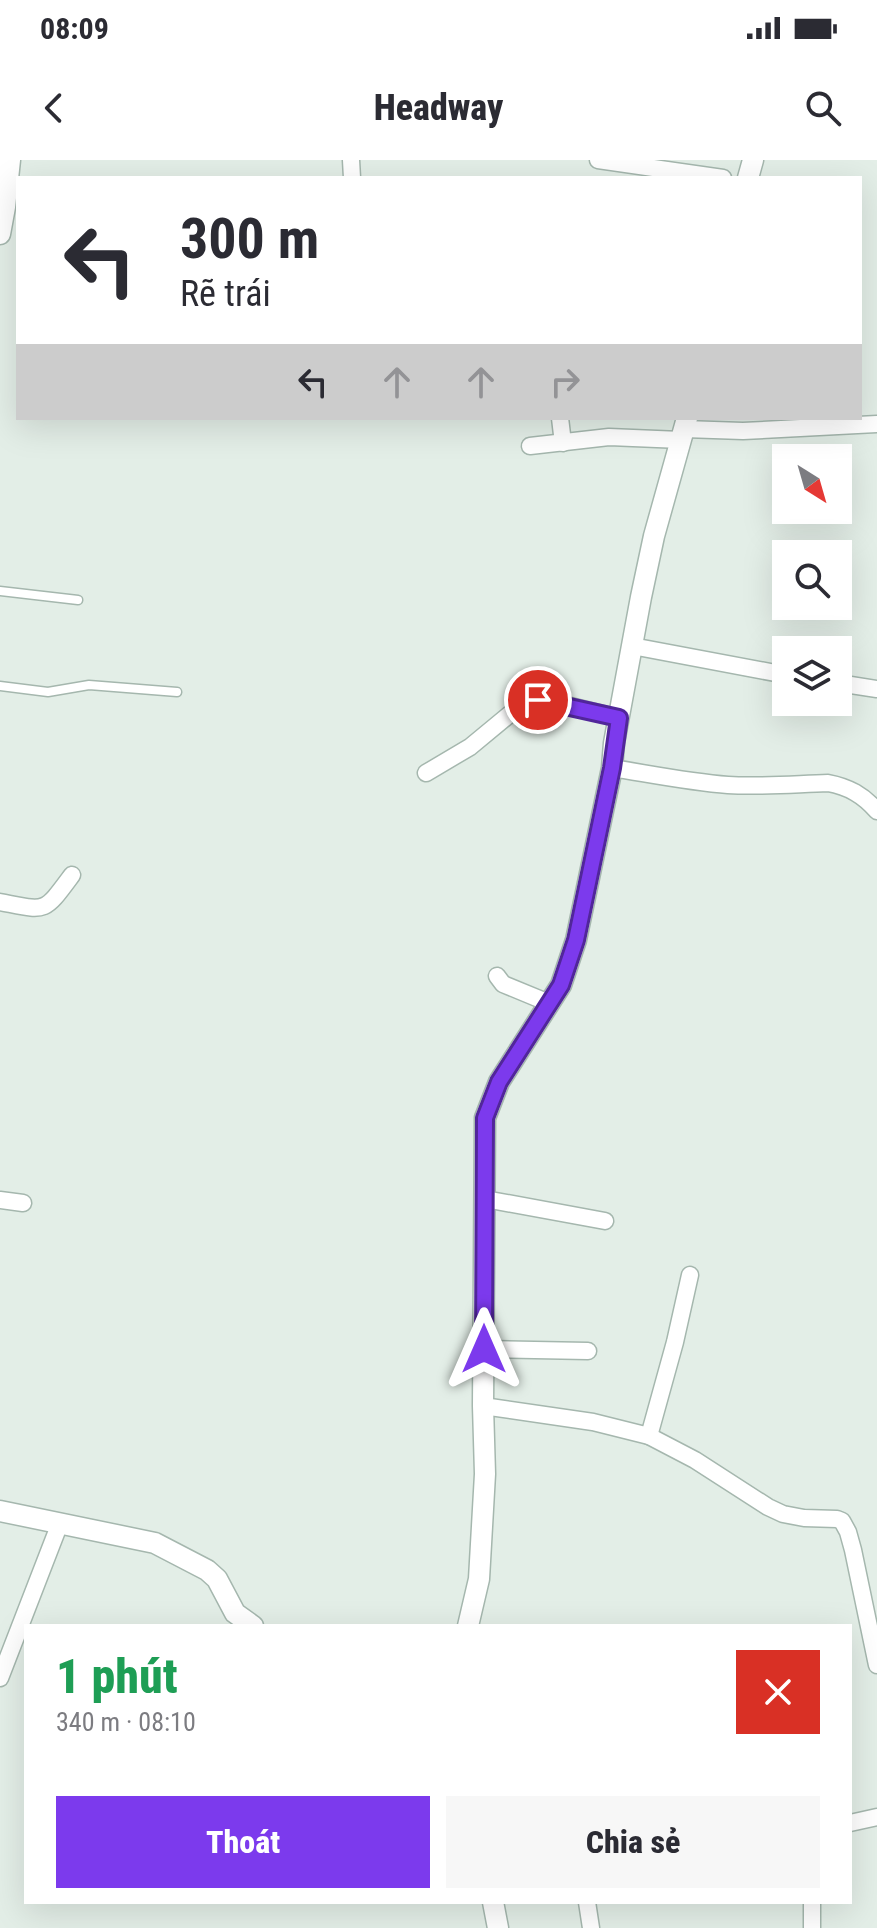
<!DOCTYPE html>
<html lang="vi">
<head>
<meta charset="utf-8">
<style>
	:root { --surface:#fff; --page:#f7f7f7; --text:#2b2b33; --muted:#7c7c81; --accent:#7c3aed }
	body { margin:0; font-family:"Roboto Condensed",sans-serif; background:var(--page); color:var(--text); height:100vh; display:flex; flex-direction:column; font-size:30px; white-space:nowrap }
	* { box-sizing:border-box; margin:0 }
	p { font-size:26px; color:var(--muted) }
	.icon { flex:none; width:44px; height:44px; fill:none; stroke:currentColor; stroke-width:2; stroke-linecap:round; stroke-linejoin:round }
	.map { position:relative; flex:1; overflow:hidden }
	.details { position:absolute; left:24px; top:1464px; width:828px; height:280px; display:flex; flex-direction:column; background:var(--surface); border-radius:0px; box-shadow:0 8px 32px #0002 }
	.details>* { flex:none }
	.banner { position:absolute; left:16px; top:16px; width:846px; height:244px; border-radius:0px; box-shadow:0 8px 32px #0002; background:#fff; color:var(--text); overflow:hidden }
	.needle { width:52px; rotate:143deg }
	.fabs { position:absolute; left:772px; top:284px; display:grid; gap:16px }
	.fabs a { display:grid; place-items:center; width:80px; height:80px; border-radius:0px; background:var(--surface); box-shadow:0 8px 32px #0002; font-size:40px }
	.pin { position:absolute; display:grid; place-items:center; width:68px; height:68px; color:#fff; margin:-34px; border:4px solid #fff; border-radius:50%; box-shadow:0 2px 8px #0007 }
	.me { position:absolute; width:88px; margin:-44px; rotate:0deg; stroke-linejoin:round; filter:drop-shadow(0 0 6px #0008) }
	.turn { display:flex; align-items:center; gap:28px; height:168px; padding:0 32px; font-size:36px }
	.turn .icon { width:104px; height:104px; stroke-width:2.5 }
	.turn b { display:block; font-size:56px; line-height:68px }
	.lanes { display:flex; align-items:center; height:76px; padding:0 32px; background:#0003; justify-content:center; gap:40px; direction:ltr }
	.lanes .off { opacity:.35 }
	.round { display:grid; place-items:center; flex:none; width:84px; height:84px; border-radius:0px; background:var(--page) }
	.headline { display:flex; align-items:center; justify-content:space-between; height:136px; padding:0 32px }
	h1 { font-size:48px; font-weight:800; line-height:60px; color:#1e9e55 }
	.button { display:flex; gap:16px; margin-top:auto; padding:16px 32px }
	.button a { flex:1; height:92px; border-radius:0px; background:var(--accent); color:#fff; font-size:32px; font-weight:800; line-height:92px; text-align:center }
	.button a+a { background:var(--page); color:var(--text) }
	.status { display:flex; justify-content:space-between; align-items:center; height:56px; padding:0 40px; background:var(--surface); direction:ltr }
	.status svg { height:22px; fill:currentColor }
	header { display:flex; justify-content:space-between; align-items:center; height:104px; padding:0 32px; background:var(--surface); font-size:36px; font-weight:800 }
	.map>svg:first-child { display:block }
	.lines { fill:none; stroke-linecap:round; stroke-linejoin:round }
	.service-casing { stroke:#a5b7ae; stroke-width:11 }
	.minor-casing { stroke:#a5b7ae; stroke-width:19 }
	.tertiary-casing { stroke:#a5b7ae; stroke-width:23 }
	.service { stroke:#fff; stroke-width:8 }
	.minor { stroke:#fff; stroke-width:16 }
	.tertiary { stroke:#fff; stroke-width:20 }
	.route-casing { stroke:#51269a; stroke-width:20 }
	.route { stroke:#7c3aed; stroke-width:14 }
</style>
</head>
<body>
<div class="status"><b>08:09</b><svg viewBox="0 0 49 12"><path d="M0 12V9h3v3zM5 12V6h3v6zM10 12V3h3v9zM15 12V0h3v12zM26 1h20v11H26zM47 4h2v5h-2z"/></svg></div>
<header><svg class="icon" aria-label="back" viewBox="0 0 24 24"><path d="M15 5l-7 7 7 7"/></svg>Headway<svg class="icon" aria-label="search" viewBox="0 0 24 24"><circle cx="10" cy="10" r="6"/><path d="M15 15l6 6"/></svg></header>
<div class="map">
<svg width="877" height="1768" viewBox="0 0 877 1768">
	<rect width="100%" height="100%" fill="#e3eee7"/>
	<g class="lines">
		<defs>
			<g id="service">
				<path d="M0 431 78 440"/>
				<path d="M0 526 48 532 89 525 177 532"/>
			</g>
			<g id="minor">
				<path d="M351 0 352 18"/>
				<path d="M598 0 723 18"/>
				<path d="M560 258 563 283"/>
				<path d="M684 269 743 271 877 264"/>
				<path d="M530 286 609 277 681 280"/>
				<path d="M632 486 786 515"/>
				<path d="M838 523 877 529"/>
				<path d="M612 608C650 614 689 622 728 625 762 627 795 624 828 623 849 627 863 635 877 651"/>
				<path d="M426 613 470 587 516 549 531 541 546 540 619 558"/>
				<path d="M0 742C47 751 43 754 72 715"/>
				<path d="M497 816 503 824 549 843"/>
				<path d="M485 1039 605 1061"/>
				<path d="M0 1040 23 1043"/>
				<path d="M484 1189 588 1191"/>
				<path d="M483 1246 593 1262 649 1276 695 1300 768 1347 783 1354 804 1358 837 1359 842 1361 848 1372 853 1390 877 1505"/>
				<path d="M649 1276 675 1182 690 1115"/>
				<path d="M0 1518 60 1363"/>
				<path d="M850 1663 877 1657"/>
				<path d="M587 1742 591 1768"/>
				<path d="M812 1742V1768"/>
			</g>
			<g id="tertiary">
				<path d="M748 18 753 0"/>
				<path d="M0 74 5 47 10 0"/>
				<path d="M0 1351 155 1383 207 1410 217 1419 235 1453 253 1466"/>
				<path d="M468 1466 479 1419 485 1314 483 1246 485 958 499 922 561 825 576 780 612 608 614 583 641 437 654 376 687 258"/>
				<path d="M493 1742 498 1768"/>
			</g>
		</defs>
		<use href="#service" class="service-casing"/>
		<use href="#minor" class="minor-casing"/>
		<use href="#tertiary" class="tertiary-casing"/>
		<use href="#service" class="service"/>
		<use href="#minor" class="minor"/>
		<use href="#tertiary" class="tertiary"/>
	</g>
	<g class="lines">
		<defs>
			<path id="route" d="M484 1189 485 958 499 922 561 825 576 780 612 608 619 558 538 540"/>
		</defs>
		<use href="#route" class="route-casing"/>
		<use href="#route" class="route"/>
	</g>
</svg>
<div class="fabs">
<a><svg class="needle" viewBox="-14 -14 28 28"><path d="M0-13l5 13h-10z" fill="#e53935"/><path d="M0 13l5-13h-10z" fill="#7c7c81"/></svg></a>
<a><svg class="icon" aria-label="search" viewBox="0 0 24 24"><circle cx="10" cy="10" r="6"/><path d="M15 15l6 6"/></svg></a>
<a><svg class="icon" aria-label="layers" viewBox="0 0 24 24"><path d="M12 4l9 5-9 5-9-5zM3 14l9 5 9-5"/></svg></a>
</div>
<div class="pin" style="left:538px;top:540px;background:#d93025"><svg class="icon" aria-label="arrive" viewBox="0 0 24 24"><path d="M6 21V4h12l-3 4 3 4H6"/></svg></div>
<svg class="me" style="left:484px;top:1189px" viewBox="-20 -20 40 40"><path d="M0-17L14 15 0 8-14 15z" fill="#7c3aed" stroke="#fff" stroke-width="4"/></svg>
<div class="banner">
<div class="turn"><svg class="icon" aria-label="left" viewBox="0 0 24 24"><path d="M17 20v-9H6M10 6l-5 5 5 5"/></svg><div><b>300 m</b>Rẽ trái</div></div>
<div class="lanes"><svg class="icon" aria-label="left" viewBox="0 0 24 24"><path d="M17 20v-9H6M10 6l-5 5 5 5"/></svg><svg class="icon off" aria-label="ahead" viewBox="0 0 24 24"><path d="M12 20V5M6 11l6-6 6 6"/></svg><svg class="icon off" aria-label="ahead" viewBox="0 0 24 24"><path d="M12 20V5M6 11l6-6 6 6"/></svg><svg class="icon off" aria-label="right" viewBox="0 0 24 24"><path d="M7 20v-9h11M14 6l5 5-5 5"/></svg></div>
</div>
<section class="details">
<div class="headline"><div><h1>1 phút</h1><p>340 m · 08:10</p></div><a class="round" style="background:#d93025;color:#fff"><svg class="icon" aria-label="close" viewBox="0 0 24 24"><path d="M6 6l12 12M18 6L6 18"/></svg></a></div>
<div class="button"><a>Thoát</a><a>Chia sẻ</a></div>
</section>
</div>
</body>
</html>
